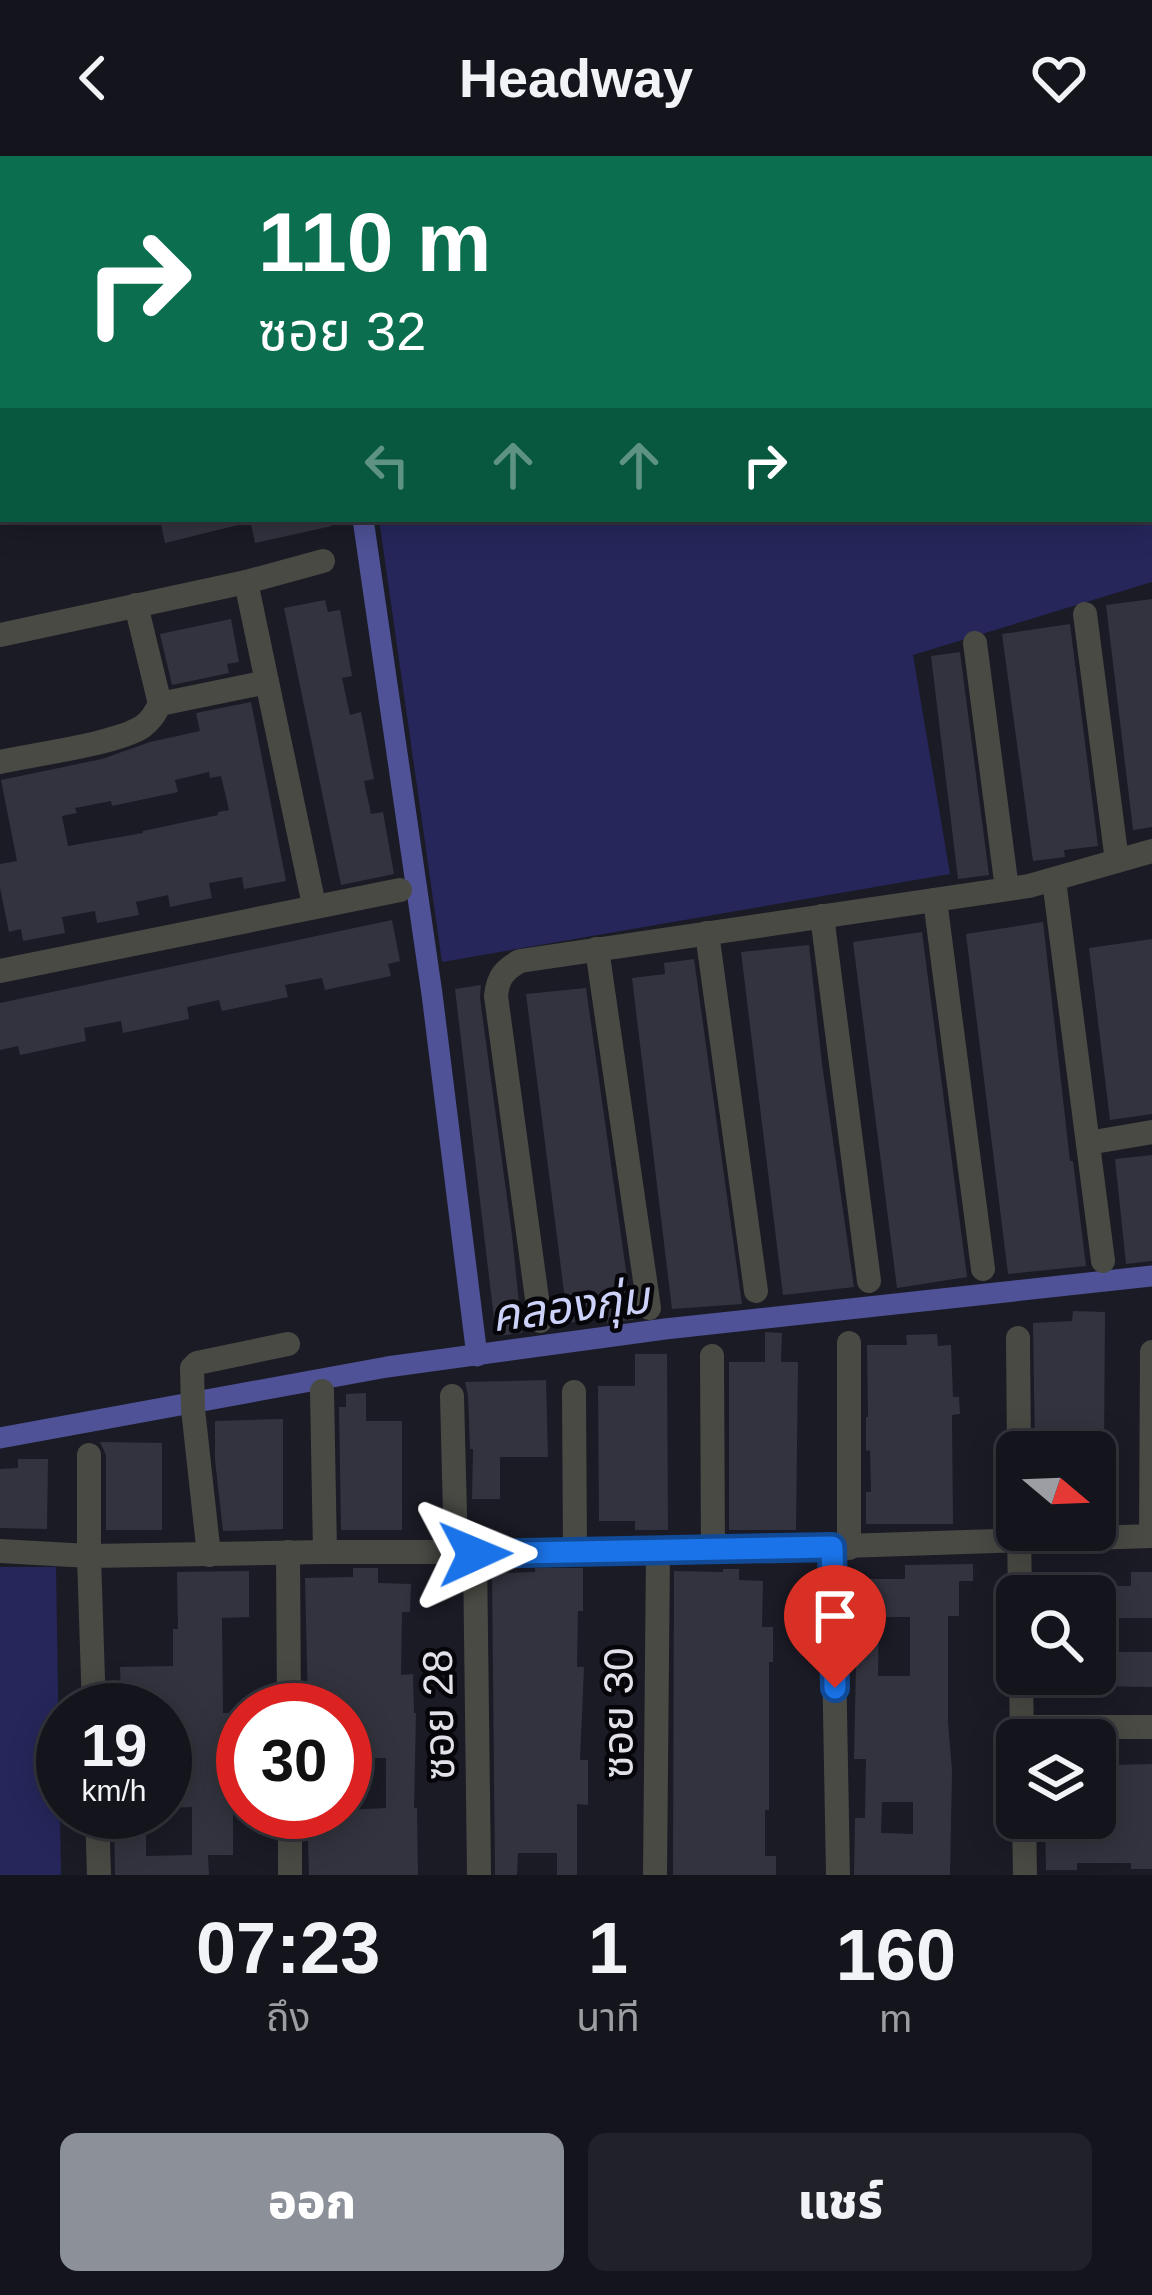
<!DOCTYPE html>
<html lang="th">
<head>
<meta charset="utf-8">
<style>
	:root { --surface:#14141c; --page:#212129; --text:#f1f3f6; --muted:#9d9ea3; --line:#33333b; --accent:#8c9099 }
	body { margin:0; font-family:Arial,"Noto Sans Thai",sans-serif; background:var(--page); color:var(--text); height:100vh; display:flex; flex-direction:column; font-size:45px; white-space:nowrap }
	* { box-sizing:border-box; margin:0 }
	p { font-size:39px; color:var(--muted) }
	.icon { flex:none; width:66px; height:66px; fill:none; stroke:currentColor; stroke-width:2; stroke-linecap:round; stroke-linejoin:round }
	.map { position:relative; height:1719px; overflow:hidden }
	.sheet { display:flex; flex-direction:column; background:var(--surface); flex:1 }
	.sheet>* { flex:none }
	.banner { position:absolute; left:0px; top:0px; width:1152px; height:366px; box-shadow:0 6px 30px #0003,0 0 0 3px var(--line); background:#0b6e4f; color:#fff; overflow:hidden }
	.needle { width:78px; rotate:109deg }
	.fabs { position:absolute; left:996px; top:1275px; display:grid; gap:24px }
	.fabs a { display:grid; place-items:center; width:120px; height:120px; border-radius:18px; background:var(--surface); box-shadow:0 6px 30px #0003,0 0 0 3px var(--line); font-size:60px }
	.speed { position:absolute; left:36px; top:1527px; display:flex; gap:24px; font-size:60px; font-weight:700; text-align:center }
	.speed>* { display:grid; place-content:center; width:156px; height:156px; border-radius:50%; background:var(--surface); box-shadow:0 6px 30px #0003,0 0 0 3px var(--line); line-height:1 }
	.speed small { font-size:30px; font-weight:400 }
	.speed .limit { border:18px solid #d22; background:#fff; color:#111 }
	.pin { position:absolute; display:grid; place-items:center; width:102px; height:102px; color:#fff; margin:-123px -51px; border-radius:50% 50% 50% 0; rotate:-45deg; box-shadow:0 0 12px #0007 }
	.pin .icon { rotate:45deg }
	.me { position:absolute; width:132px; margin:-66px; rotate:89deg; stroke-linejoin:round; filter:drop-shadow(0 0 9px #0008) }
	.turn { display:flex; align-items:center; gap:42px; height:252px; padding:0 60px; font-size:54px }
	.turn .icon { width:156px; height:156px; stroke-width:2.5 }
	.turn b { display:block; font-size:84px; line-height:102px }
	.lanes { display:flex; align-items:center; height:114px; padding:0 60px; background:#0003; justify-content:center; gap:60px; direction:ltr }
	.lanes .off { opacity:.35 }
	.eta { display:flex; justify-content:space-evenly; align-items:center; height:204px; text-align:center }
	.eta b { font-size:72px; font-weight:800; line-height:84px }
	.action { display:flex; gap:24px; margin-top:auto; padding:24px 60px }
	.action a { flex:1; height:138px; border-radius:18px; background:var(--accent); color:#fff; font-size:48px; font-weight:800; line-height:138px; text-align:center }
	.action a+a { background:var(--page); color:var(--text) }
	header { display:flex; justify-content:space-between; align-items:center; height:156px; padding:0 60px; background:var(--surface); font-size:54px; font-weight:800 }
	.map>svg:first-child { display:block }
	.green { fill:#26265b }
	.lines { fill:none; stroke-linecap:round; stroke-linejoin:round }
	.canal { stroke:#4f5296; stroke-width:21 }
	.building { fill:#32333e; fill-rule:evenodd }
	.street { stroke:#494a44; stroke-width:24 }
	.route-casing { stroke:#114b97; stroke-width:30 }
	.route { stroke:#1a73e8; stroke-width:21 }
	.labels { text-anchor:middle; stroke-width:9; stroke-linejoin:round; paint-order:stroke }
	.street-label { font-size:42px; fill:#e1e2e9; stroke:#06060a }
	.water-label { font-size:45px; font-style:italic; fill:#cdd2fa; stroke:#06060a }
</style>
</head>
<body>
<header><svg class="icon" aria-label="back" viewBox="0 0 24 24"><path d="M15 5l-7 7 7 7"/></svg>Headway<svg class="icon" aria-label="heart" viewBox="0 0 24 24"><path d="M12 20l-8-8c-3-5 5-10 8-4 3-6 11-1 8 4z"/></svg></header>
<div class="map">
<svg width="1152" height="1719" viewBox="0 0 1152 1719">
	<rect width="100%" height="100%" fill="#1a1b25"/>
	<g class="green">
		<path d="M0 0H1152V32L1149 33V3H3V263H0Z"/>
		<path d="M1149 59H1152V426L913 499 950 718 442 806 379 363H1149Z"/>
		<path d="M0 1411H56L61 1719H0Z"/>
	</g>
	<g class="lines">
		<g class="canal">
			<path d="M336 3V0"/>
			<path d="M1149 45H1152"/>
			<path d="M363 363 432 838 477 1200"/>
			<path d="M0 1282 387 1211 665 1173 1152 1120"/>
		</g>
	</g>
	<g class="building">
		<path d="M160 363H237L238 369 165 387Z"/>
		<path d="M250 363H331L332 370 255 387Z"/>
		<path d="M1152 443V671L1133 674 1106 449Z"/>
		<path d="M325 444 328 456 340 454 352 520 342 522 350 559 361 556 374 623 364 625 371 658 383 656 394 718 341 729 284 452Z"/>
		<path d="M231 463 239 506 227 508 229 517 172 529 160 478Z"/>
		<path d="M1070 468 1098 690 1064 694 1065 701 1033 705 1002 478Z"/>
		<path d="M960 496 989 719 958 723 931 500Z"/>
		<path d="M251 546 286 725 244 733 242 721 209 727 212 742 170 751 168 739 136 746 139 759 97 767 95 755 62 761 65 777 23 785 21 773 9 776 0 732V708L17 705 1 624 102 603 150 586 200 575 196 557ZM209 616 210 622 221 620 229 654 218 656V659L143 675V677L68 690 62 660 77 657 75 652 111 645 112 650 178 636 175 624Z"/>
		<path d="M392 764 400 805 388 808 391 820 325 834 322 822 285 829 288 841 222 855 219 844 187 851 189 863 123 877 121 865 84 872 86 885 20 899 18 890 0 894V847Z"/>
		<path d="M1043 766 1070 1005H1073L1086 1110 1008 1118 966 778Z"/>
		<path d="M922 776 967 1121 897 1132 853 786Z"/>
		<path d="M1152 783V958L1110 964 1089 792Z"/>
		<path d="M809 789 822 908 854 1131 783 1139 741 796Z"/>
		<path d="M694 803 742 1148 672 1153 632 822 665 818 664 807Z"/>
		<path d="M481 829 480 842 512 1079 522 1177 496 1180 455 833Z"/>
		<path d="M586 832 633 1164 600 1167V1162L568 1167 526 838Z"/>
		<path d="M1152 999V1105L1126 1108 1115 1003Z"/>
		<path d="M1073 1155 1105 1156 1104 1296H1035L1033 1167 1072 1165Z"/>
		<path d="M765 1176 782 1177 781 1206H798L796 1374H729V1206H765Z"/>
		<path d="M937 1178 938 1190 951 1189 953 1241H959L960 1258 952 1259 953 1368H866V1336H871L870 1294 866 1295V1261H868L867 1189H907L906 1179Z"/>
		<path d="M635 1198H667L668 1374H635V1365H599L598 1230H635Z"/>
		<path d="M546 1224 548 1301H500V1343H472L473 1293H470L468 1240 465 1226Z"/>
		<path d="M366 1237V1265H402V1374H341L339 1251H346V1238Z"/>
		<path d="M283 1263V1373L223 1375 215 1304V1265Z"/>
		<path d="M100 1286 162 1287V1374H106V1299Z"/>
		<path d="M18 1303H48L47 1373 0 1372V1313L18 1312Z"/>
		<path d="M973 1408V1425H959V1460H948V1566L952 1614 950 1719H854L855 1662H865L866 1603H854L856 1506H854V1423H905V1409ZM879 1461H910V1520H878ZM882 1646H913V1678L881 1677Z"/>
		<path d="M353 1412H378V1427L411 1428 410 1456H402L401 1519 413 1518 414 1557H416L414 1652H417L418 1719H309L307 1656 386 1652V1602H345V1551H308L305 1422 353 1421Z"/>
		<path d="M535 1412H583V1455H578L577 1511H584L580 1604H588V1649L577 1648V1719H557V1697H518L517 1719H495L492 1417 535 1416Z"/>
		<path d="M723 1413H739V1424L763 1425 762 1471H773V1506H769V1654H765V1700H776V1719H673L674 1415 723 1416Z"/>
		<path d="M249 1415V1461L222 1462 223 1557H238V1651H233V1699H208L209 1719H115L114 1665H130L129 1656H146V1700L192 1699V1651L172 1652V1602H165V1548L121 1549 120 1511 173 1510V1473H178L177 1416Z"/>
		<path d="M1131 1416H1152V1462H1111V1496H1152V1531L1095 1530V1430H1131Z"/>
		<path d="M1095 1604H1111V1609L1152 1608V1713H1131V1707H1077V1714H1046L1045 1662H1095Z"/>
	</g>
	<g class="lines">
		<g class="street">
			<path d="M199 3 204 0"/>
			<path d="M0 32 3 33"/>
			<path d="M246 426 314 749"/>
			<path d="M1085 458 1117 705"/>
			<path d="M0 479 246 426 323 405"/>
			<path d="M975 487 1007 733"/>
			<path d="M160 548 267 526"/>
			<path d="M0 606C35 598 115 588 142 571 151 565 155 557 160 548L136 449"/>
			<path d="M1054 724 1103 1105"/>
			<path d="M935 744 983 1113"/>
			<path d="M822 760 869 1125"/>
			<path d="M707 777 756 1135"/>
			<path d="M597 793 649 1152"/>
			<path d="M0 815 400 734"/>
			<path d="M1088 987 1152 976"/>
			<path d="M540 1165 496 840C498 821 504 814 520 805L1029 730 1152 695"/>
			<path d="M1018 1182 1019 1296"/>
			<path d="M849 1187V1392"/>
			<path d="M712 1200 713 1394"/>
			<path d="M322 1235 325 1396"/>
			<path d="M574 1236 575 1397"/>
			<path d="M452 1240 456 1398"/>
			<path d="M89 1299V1400L94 1554"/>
			<path d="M1019 1374 1020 1440"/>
			<path d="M1151 1380 1152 1196"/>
			<path d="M832 1391 838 1719"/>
			<path d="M0 1395 89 1400 325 1396H658L1152 1380"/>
			<path d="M288 1396 289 1554"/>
			<path d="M475 1398 479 1719"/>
			<path d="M209 1399 193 1253 192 1212 197 1207 288 1188"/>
			<path d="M1021 1518 1022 1584"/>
			<path d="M1022 1571H1152"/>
			<path d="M97 1656 99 1719"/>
			<path d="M290 1656V1719"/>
			<path d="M1024 1662 1025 1719"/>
			<path d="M655 1719 658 1396"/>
		</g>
	</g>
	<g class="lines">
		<defs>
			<path id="route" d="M475 1398 832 1391 835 1532"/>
		</defs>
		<use href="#route" class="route-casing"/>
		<use href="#route" class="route"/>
	</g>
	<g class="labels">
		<g class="street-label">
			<text transform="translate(618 1557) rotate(-90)" y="15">ซอย 30</text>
			<text transform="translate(438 1559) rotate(-91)" y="15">ซอย 28</text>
		</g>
		<g class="water-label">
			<text transform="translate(570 1150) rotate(-7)" y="16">คลองกุ่ม</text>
		</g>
	</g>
</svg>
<div class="fabs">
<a><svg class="needle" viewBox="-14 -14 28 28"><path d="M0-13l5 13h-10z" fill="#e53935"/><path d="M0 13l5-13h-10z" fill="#9d9ea3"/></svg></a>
<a><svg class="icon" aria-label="search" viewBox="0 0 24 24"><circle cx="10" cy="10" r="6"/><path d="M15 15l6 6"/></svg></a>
<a><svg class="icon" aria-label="layers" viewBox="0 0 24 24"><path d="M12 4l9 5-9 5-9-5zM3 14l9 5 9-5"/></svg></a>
</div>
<div class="speed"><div>19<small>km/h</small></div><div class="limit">30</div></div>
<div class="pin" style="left:835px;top:1532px;background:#d93025"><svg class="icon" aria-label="arrive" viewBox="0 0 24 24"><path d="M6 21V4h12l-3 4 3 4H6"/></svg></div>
<svg class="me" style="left:475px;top:1398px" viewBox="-20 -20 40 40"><path d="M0-17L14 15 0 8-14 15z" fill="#1a73e8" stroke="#fff" stroke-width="4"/></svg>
<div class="banner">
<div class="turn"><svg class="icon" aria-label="right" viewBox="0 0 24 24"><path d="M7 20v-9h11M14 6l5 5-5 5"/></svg><div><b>110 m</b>ซอย 32</div></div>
<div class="lanes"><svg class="icon off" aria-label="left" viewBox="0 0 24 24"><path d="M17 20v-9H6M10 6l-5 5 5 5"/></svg><svg class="icon off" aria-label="ahead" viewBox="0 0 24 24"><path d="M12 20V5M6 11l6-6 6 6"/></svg><svg class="icon off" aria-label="ahead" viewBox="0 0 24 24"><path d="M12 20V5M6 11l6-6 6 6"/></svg><svg class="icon" aria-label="right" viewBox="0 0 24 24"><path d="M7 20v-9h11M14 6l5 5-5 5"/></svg></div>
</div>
</div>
<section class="sheet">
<div class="eta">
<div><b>07:23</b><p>ถึง</p></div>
<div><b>1</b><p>นาที</p></div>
<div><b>160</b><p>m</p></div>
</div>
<div class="action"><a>ออก</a><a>แชร์</a></div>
</section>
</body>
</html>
